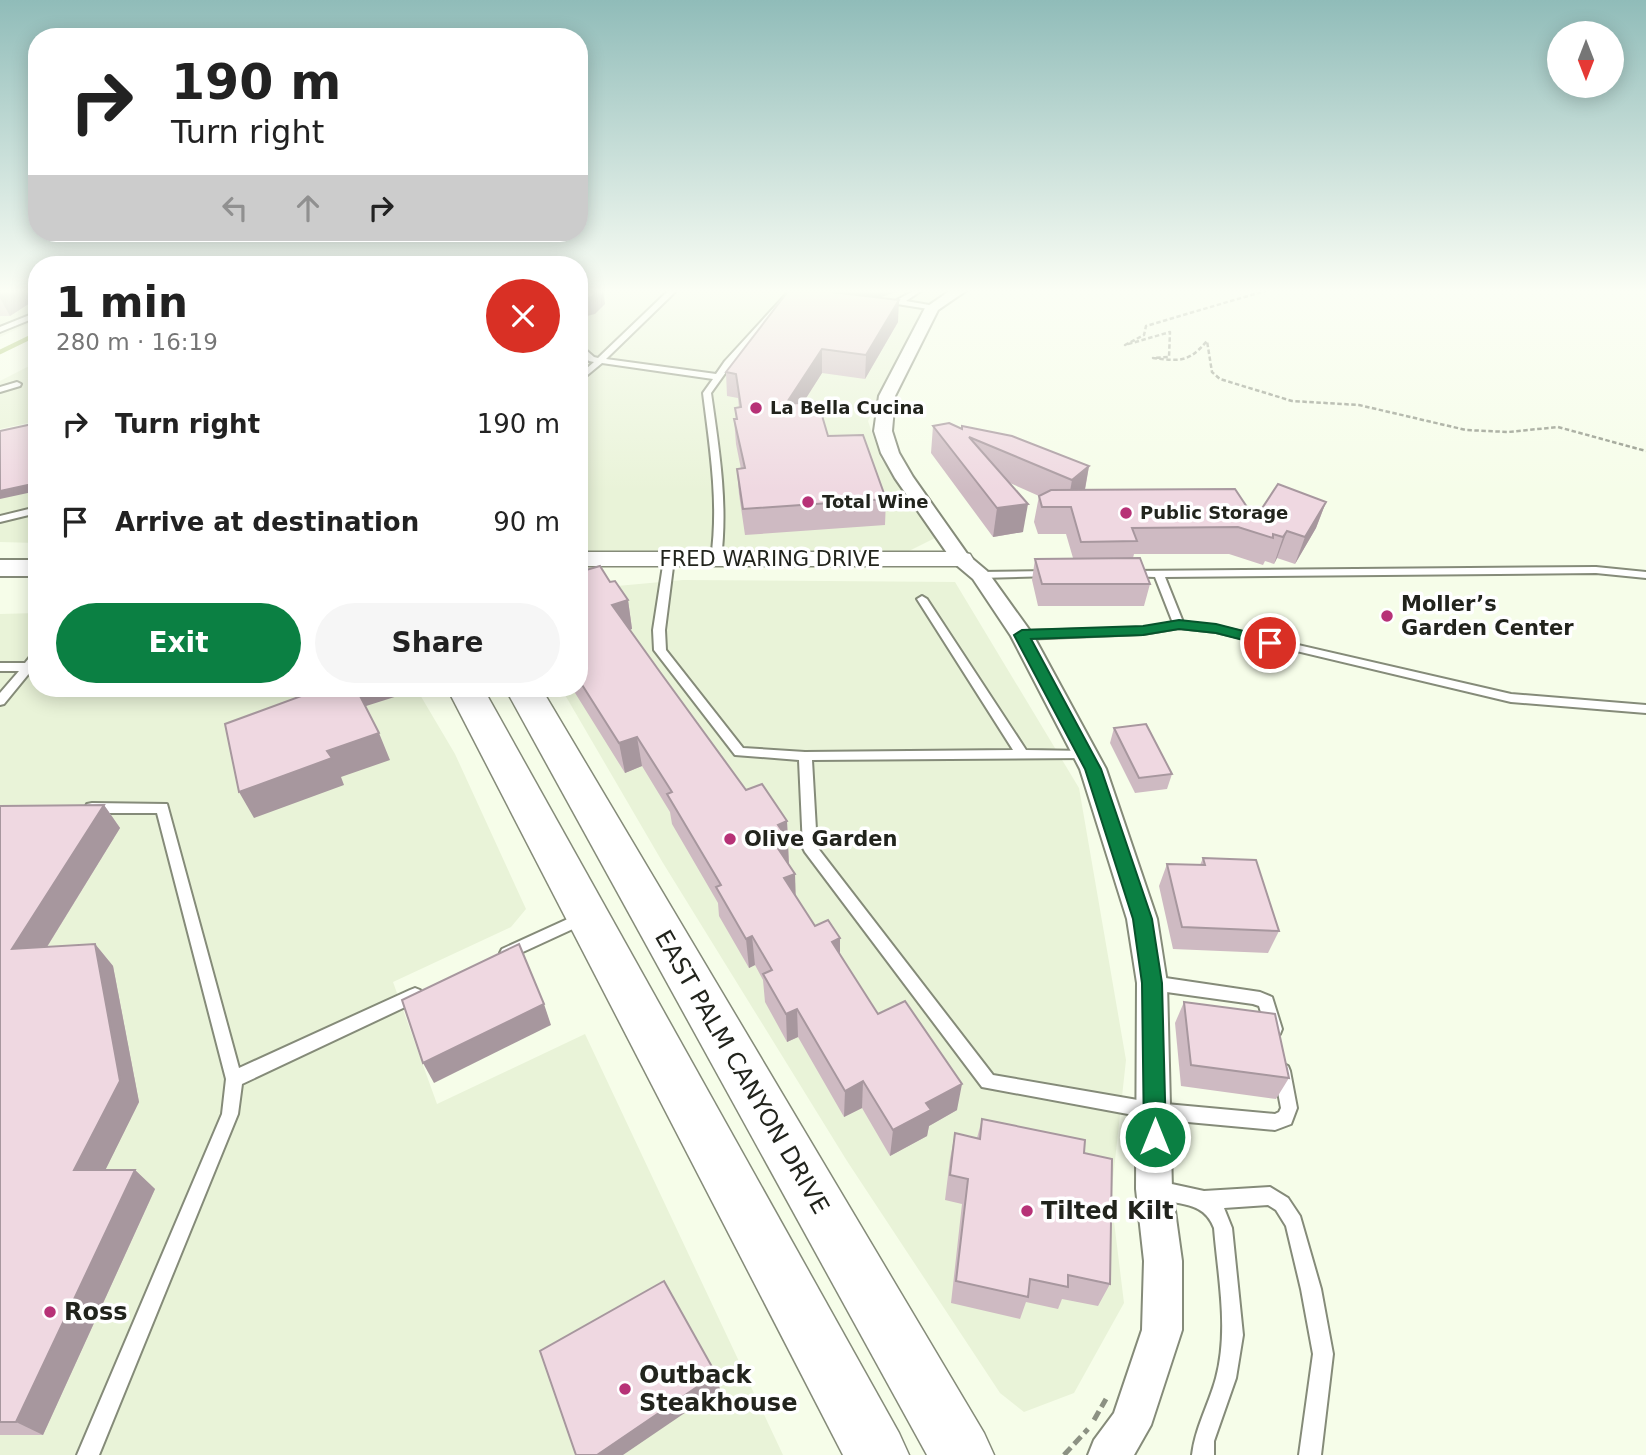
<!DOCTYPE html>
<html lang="en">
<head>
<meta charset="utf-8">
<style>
	:root { --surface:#fff; --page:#f6f6f6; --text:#222; --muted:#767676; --accent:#0b8043 }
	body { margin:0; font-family:"DejaVu Sans",sans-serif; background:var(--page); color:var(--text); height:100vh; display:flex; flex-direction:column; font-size:26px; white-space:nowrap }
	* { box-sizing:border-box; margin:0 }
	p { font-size:23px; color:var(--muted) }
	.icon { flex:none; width:38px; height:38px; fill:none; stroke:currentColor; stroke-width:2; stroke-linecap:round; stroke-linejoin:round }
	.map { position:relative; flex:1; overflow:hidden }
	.details { position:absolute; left:28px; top:256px; width:560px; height:441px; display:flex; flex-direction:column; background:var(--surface); border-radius:28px; box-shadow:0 4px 18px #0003 }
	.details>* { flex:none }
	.top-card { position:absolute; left:28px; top:28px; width:560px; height:214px; border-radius:28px; box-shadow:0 4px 18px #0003; background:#fff; color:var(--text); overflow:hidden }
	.needle { width:46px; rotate:180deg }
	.buttons { position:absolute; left:1547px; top:21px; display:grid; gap:14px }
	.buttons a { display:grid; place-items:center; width:77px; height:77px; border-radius:50%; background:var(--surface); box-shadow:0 4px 18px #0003; font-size:35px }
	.pin { position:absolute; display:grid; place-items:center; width:60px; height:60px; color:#fff; margin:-30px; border:4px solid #fff; border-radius:50%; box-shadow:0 2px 7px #0007 }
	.me { position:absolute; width:77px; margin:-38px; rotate:0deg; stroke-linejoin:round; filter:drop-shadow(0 0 5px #0008) }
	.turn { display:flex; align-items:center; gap:24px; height:147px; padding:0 28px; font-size:32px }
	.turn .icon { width:91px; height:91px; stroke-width:2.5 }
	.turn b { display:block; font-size:49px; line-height:60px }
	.lanes { display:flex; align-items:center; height:66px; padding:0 28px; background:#0003; justify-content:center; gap:35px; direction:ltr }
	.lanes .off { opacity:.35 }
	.round { display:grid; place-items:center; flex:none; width:74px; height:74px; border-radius:37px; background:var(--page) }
	.overview { display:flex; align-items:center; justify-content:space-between; height:119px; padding:0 28px }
	h1 { font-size:42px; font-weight:800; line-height:52px }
	.cta { display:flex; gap:14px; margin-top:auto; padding:14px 28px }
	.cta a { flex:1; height:80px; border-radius:42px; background:var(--accent); color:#fff; font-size:28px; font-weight:800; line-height:80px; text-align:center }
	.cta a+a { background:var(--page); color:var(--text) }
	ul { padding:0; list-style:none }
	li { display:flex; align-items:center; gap:21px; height:98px; padding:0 28px }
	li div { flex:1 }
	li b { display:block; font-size:26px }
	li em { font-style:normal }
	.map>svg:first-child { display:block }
	.built { fill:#e9f3d8 }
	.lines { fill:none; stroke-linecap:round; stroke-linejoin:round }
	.stream { stroke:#acc772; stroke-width:4.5 }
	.service-casing { stroke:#858b79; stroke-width:4 }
	.minor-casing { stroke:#858b79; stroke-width:4 }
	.tertiary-casing { stroke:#858b79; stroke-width:3 }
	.secondary-casing { stroke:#858b79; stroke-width:4 }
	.primary-casing { stroke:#858b79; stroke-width:3 }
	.path-far1 { stroke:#8c9183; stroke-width:2.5; stroke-dasharray:4.5 2.5; stroke-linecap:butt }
	.path { stroke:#8c9183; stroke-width:5; stroke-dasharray:10 5; stroke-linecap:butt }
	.service { fill:#fff; fill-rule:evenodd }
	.minor { fill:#fff; fill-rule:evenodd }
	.tertiary { fill:#fff; fill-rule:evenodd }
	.secondary { fill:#fff; fill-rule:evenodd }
	.primary { fill:#fff; fill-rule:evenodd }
	.wall { fill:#cebac2 }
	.shaded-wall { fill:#a7979e }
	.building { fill:#efd8e1; stroke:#a7979e; stroke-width:2 }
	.route { fill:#0b8043; stroke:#07532c; stroke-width:2 }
	.poi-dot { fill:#b73277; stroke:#fff; stroke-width:2.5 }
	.labels { text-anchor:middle; stroke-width:7; stroke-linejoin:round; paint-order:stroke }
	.far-poi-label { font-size:18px; font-weight:bold; fill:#22241d; stroke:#fff; text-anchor:start }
	.street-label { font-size:21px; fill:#22241d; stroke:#fff }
	.poi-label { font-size:21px; font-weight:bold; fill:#22241d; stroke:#fff; text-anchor:start }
	.near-street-label { font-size:24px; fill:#22241d; stroke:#fff }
	.near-poi-label { font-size:24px; font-weight:bold; fill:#22241d; stroke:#fff; text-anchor:start }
</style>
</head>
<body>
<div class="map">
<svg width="1646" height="1455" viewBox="0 0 1646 1455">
	<rect width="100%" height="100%" fill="#f6fde9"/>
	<g class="built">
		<path d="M0 290H37V320L0 337Z"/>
		<path d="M579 290H945L924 307 868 421 881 459 941 535 909 551H579Z"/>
		<path d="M37 362V421L0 429V381Z"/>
		<path d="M37 423V543L0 542V431Z"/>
		<path d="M683 580 955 582 1079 788 1126 1060 1111 1197 1124 1303 1074 1393 1024 1412 1000 1393 847 1161 663 863 561 688H579L595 588Z"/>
		<path d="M37 613V688H416L455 754 526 909 511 927 393 982 437 1104 585 1034 783 1455H0V614Z"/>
	</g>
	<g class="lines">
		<path class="stream" d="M0 352 37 334"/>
		<defs>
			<g id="service">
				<path d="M665 290H673L675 292 606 359 716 374 725 361 790 290H796L731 365 711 393C719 449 728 503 721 559L716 562 711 559C719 503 710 449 703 393L713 379 602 363 579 382V375L594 362 589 361 579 351V344L594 357 598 358 667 292Z"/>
				<path d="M915 290H922L906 301 935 306V310L897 304V300Z"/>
				<path d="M37 312V317L0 332V327Z"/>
				<path d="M17 382 21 384 20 386 0 392V387Z"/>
				<path d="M37 507V513L0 522V516Z"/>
				<path d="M669 556 674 559 665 630 666 650 743 748 805 752 1013 750 917 599 922 596 927 599 1026 750 1089 751 1091 754 1089 757 1085 758 812 760 817 847 993 1075 1155 1103 1275 1114 1279 1112 1281 1108 1274 1071 1276 1066 1282 1063 1288 1066 1290 1071 1297 1108 1291 1124 1275 1130 1155 1119 982 1087 805 852 803 848 799 760 735 755 654 650 653 630 664 559Z"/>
				<path d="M1596 567 1646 572V578L1596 573 1165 577 1183 622 1216 626 1511 694 1646 705V713L1511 702 1216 632 1179 628 1143 634 1022 639 1016 635 1022 631 1143 628 1173 623 1155 577 1126 576V572L1130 571Z"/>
				<path d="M1049 571 1053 572V576L980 578 975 575 980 572Z"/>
				<path d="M37 652V670L31 671 4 704 0 705V693L19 671H0V663H25L33 653Z"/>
				<path d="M92 803 167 804 239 1068 410 990 415 988 420 990 423 995 420 1000 242 1084 238 1114 99 1455H77L222 1114 226 1079 157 813H92L87 812 85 808 87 804Z"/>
				<path d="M583 912 588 914 590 918 588 922 512 957 507 959 502 957 500 953 502 949Z"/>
				<path d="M1152 976 1260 992 1272 997 1282 1029 1280 1034 1274 1036 1268 1034 1259 1006 1253 1004 1152 990 1147 988 1144 983 1147 978Z"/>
				<path d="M1158 1181 1204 1191 1270 1187 1288 1198 1300 1216 1321 1289 1333 1354 1321 1455H1299L1313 1354 1301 1289 1286 1226 1276 1210 1268 1205 1224 1208 1232 1228 1243 1335 1236 1378 1214 1441V1455H1192C1195 1428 1209 1404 1216 1378 1229 1329 1218 1277 1214 1228 1203 1199 1177 1207 1152 1196L1149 1190 1152 1184Z"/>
			</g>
			<path id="minor" d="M951 290H967L938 310 895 396 892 431 899 453 913 477 968 555 987 571 1033 635 1106 769 1157 919 1167 983 1172 1189 1182 1261V1330L1151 1425 1134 1455H1088L1094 1440 1114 1413 1142 1330 1144 1261 1136 1189 1137 983 1127 919 1080 769 1011 636 973 579 954 563 895 478 881 453 874 431 879 396 925 308Z"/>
			<path id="tertiary" d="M579 552H961L970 554 973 559 970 564 961 566H579Z"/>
			<rect id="secondary" x="0" y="560" width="37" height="16"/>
			<g id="primary">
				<path d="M447 688H483L899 1433 909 1455H843Z"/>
				<path d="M505 688H541L984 1433 994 1455H927Z"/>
			</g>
		</defs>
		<use href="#service" class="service-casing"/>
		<use href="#minor" class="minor-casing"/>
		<use href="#tertiary" class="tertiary-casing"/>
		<use href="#secondary" class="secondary-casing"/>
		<use href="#primary" class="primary-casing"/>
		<path class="path-far1" d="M1268 290 1146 326 1144 335 1125 345 1170 332 1169 357 1153 358C1180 361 1188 363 1207 341L1212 372 1220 379 1292 401 1359 405 1466 430 1508 432 1558 427 1646 451"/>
		<g class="path">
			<path d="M1094 1420 1106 1399"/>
			<path d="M1064 1455 1088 1429"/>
		</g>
		<use href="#service" class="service"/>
		<use href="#minor" class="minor"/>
		<use href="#tertiary" class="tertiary"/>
		<use href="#secondary" class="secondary"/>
		<use href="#primary" class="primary"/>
	</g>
	<g class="wall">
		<path d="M0 290H37V301H33L10 316H0Z"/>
		<path d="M879 298 898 322 865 379 822 373 803 403 828 436 886 499 885 525 745 535 739 494 737 469H741L736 444 734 419H736L735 408H739L738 398 727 396 726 372Z"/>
		<path d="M933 426 962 429 1089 466 1085 490 1255 519 1326 502 1316 528 1295 564 1277 558 1274 564 1265 561 1263 565 1229 554H1134L1133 558 1150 584 1144 606H1038L1032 580 1035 559 1073 558 1066 534H1038L1034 522 1039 496 1010 483 1023 532 993 537 931 453Z"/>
		<path d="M579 572 610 582 628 600 632 629 629 630 660 672 746 790 787 821 789 865 795 895 815 926 840 955 878 1014 957 1110 929 1126 927 1136 890 1156 862 1108 844 1117 798 1037 787 1042 765 1002 763 980 755 965 749 968 719 916 718 903 672 824 670 812 642 766 625 773 572 688H579Z"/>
		<path d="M1114 728 1172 774 1167 789 1135 793 1110 743Z"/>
		<path d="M104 805 120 828 47 947 95 944 113 966 139 1102 105 1170H135L155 1189 43 1435H0V806Z"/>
		<path d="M1203 858 1279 931 1268 953 1173 949 1159 886 1167 864 1200 865Z"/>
		<path d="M1184 1002 1289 1078 1276 1099 1181 1086 1175 1023Z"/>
		<path d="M982 1119 1084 1153 1110 1284 1098 1306 1062 1299 1058 1309 1026 1302 1020 1319 951 1303 962 1204 945 1200 950 1159 955 1133 977 1138Z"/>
	</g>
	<g class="shaded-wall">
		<path d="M10 290H27L33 301 10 316 0 298V296Z"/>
		<path d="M600 290H603L605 304 595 314 579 318V300Z"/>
		<path d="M838 290H902L832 314V292Z"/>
		<path d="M899 300 898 322 865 379 866 355Z"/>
		<path d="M822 349V373L787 428 786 404Z"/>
		<path d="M1089 466 1084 494 1067 508 1072 480Z"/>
		<path d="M37 483V491L0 499V491Z"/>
		<path d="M1326 502 1316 528 1295 564 1305 537Z"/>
		<path d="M1028 504 1023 532 993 537 997 508Z"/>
		<path d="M1287 531 1277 558 1274 564 1283 537Z"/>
		<path d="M628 600 632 629 617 634 612 605Z"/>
		<path d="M355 688H401L404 694 363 707Z"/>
		<path d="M379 733 390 760 341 777 344 785 254 818 239 792 327 751Z"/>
		<path d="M637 737 642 766 625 773 619 743Z"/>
		<path d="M104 805 120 828 32 971 12 949Z"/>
		<path d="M787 821 789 868 775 844 778 825Z"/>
		<path d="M795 874 796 903 784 878Z"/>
		<path d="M752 936 755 965 749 968 746 939Z"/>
		<path d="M840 938V967L832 942Z"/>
		<path d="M95 944 113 966 139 1102 96 1189 74 1170Z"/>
		<path d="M544 1004 551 1025 434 1083 423 1063Z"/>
		<path d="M797 1009 798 1037 787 1042 786 1014Z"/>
		<path d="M863 1081 862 1108 844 1117 845 1091Z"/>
		<path d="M962 1084 957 1110 929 1126 927 1136 890 1156 893 1130 926 1103Z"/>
		<path d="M135 1170 155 1189 43 1435 16 1422Z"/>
		<path d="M716 1374 720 1389 623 1455H597Z"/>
	</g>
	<g class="building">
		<path d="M0 290H10L0 296Z"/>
		<path d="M579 290H600L592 297 579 300Z"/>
		<path d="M789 290H838L832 292 899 300 866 355 822 349 786 404 818 402 828 436 863 435 886 499 743 509 737 469 745 468 734 419H737L735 408 741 407 736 374 726 372Z"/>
		<path d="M37 423V483L0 491V431Z"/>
		<path d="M949 423 962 429V426L1012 436 1089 466 1072 480 969 437 1028 504 997 508 933 426Z"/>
		<path d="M1278 484 1326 502 1305 537 1287 531 1283 537 1273 534V538L1238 527 1132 528 1137 541 1081 542 1071 507H1042L1039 496 1051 490 1235 489 1255 519Z"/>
		<path d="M1140 558 1150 584H1042L1035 559Z"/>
		<path d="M600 566 610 582 615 581 628 600 612 605 660 672 746 790 762 784 787 821 778 825 788 839 775 844 795 874 784 878 815 926 828 920 840 938 832 942 878 1014 905 1001 962 1084 926 1103 931 1110 893 1130 863 1081 845 1091 797 1009 786 1014 763 974 772 970 752 936 746 939 716 887 721 885 667 794 672 792 637 737 619 743 579 680V572Z"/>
		<path d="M305 688H356L379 733 327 751 332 758 239 792 225 724 307 694Z"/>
		<path d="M1146 724 1172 774 1139 778 1114 728Z"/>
		<path d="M104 805 12 949 95 944 120 1081 74 1170H135L16 1422H0V806Z"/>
		<path d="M1203 858 1256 860 1279 931 1182 927 1167 864 1205 865Z"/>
		<path d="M519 944 544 1004 423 1063 402 1000Z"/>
		<path d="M1184 1002 1275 1014 1289 1078 1191 1065Z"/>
		<path d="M982 1119 1085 1140 1084 1153 1112 1159 1110 1284 1068 1275V1287L1030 1279 1028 1297 956 1281 968 1179 950 1175 955 1133 980 1139Z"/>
		<path d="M664 1281 716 1374 597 1455H576L540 1351Z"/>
	</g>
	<linearGradient id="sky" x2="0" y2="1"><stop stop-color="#90bcb9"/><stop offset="0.59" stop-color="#fbfef5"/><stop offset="1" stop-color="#fbfef5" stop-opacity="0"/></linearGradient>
	<rect width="1646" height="493" fill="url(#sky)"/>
	<path class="route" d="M1179 620 1216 624 1275 639 1277 643 1270 647 1216 633 1179 629 1143 635 1031 639 1101 769 1152 919 1162 983 1166 1137 1163 1145 1155 1148 1147 1145 1144 1137 1142 983 1133 919 1085 769 1014 635 1022 630 1143 626Z"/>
	<g class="poi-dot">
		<circle cx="756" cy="408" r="7"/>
		<circle cx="808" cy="502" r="7"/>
		<circle cx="1126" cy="513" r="7"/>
		<circle cx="1387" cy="616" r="7"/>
		<circle cx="730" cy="839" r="7"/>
		<circle cx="1027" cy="1211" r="7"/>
		<circle cx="50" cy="1312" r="7"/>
		<circle cx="625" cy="1389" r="7"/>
	</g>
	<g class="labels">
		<g class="far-poi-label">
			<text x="770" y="414">La Bella Cucina</text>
			<text x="822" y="508">Total Wine</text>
			<text x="1140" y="519">Public Storage</text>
		</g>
		<g class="street-label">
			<text x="770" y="566">FRED WARING DRIVE</text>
		</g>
		<g class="poi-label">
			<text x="1401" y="611">Moller’s<tspan x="1401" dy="24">Garden Center</tspan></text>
			<text x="744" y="846">Olive Garden</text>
		</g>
		<g class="near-street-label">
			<text transform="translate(742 1072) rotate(60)" y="8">EAST PALM CANYON DRIVE</text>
		</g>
		<g class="near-poi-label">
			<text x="1041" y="1219">Tilted Kilt</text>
			<text x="64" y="1320">Ross</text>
			<text x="639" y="1383">Outback<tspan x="639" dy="28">Steakhouse</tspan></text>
		</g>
	</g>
</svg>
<div class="buttons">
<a><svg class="needle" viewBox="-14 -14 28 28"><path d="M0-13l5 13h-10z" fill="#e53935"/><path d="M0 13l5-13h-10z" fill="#767676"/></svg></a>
</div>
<div class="pin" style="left:1270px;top:643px;background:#d93025"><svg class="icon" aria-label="arrive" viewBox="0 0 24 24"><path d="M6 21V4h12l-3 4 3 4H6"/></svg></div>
<svg class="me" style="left:1155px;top:1137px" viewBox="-20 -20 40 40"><circle r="17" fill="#0b8043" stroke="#fff" stroke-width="3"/><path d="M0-11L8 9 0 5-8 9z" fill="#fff"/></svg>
<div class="top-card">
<div class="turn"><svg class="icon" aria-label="right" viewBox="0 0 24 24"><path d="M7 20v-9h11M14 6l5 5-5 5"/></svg><div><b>190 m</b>Turn right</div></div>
<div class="lanes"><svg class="icon off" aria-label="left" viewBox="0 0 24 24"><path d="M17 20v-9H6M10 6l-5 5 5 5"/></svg><svg class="icon off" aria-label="ahead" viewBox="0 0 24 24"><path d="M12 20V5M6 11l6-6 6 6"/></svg><svg class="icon" aria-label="right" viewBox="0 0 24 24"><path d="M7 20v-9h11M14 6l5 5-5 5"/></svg></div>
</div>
<section class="details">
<div class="overview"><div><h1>1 min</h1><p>280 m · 16:19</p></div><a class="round" style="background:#d93025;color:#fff"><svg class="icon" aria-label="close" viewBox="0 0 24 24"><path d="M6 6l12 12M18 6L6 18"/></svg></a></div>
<ul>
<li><svg class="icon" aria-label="right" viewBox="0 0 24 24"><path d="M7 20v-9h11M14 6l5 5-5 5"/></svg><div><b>Turn right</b></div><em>190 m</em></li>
<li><svg class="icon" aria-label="arrive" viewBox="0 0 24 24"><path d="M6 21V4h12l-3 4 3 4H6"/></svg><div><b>Arrive at destination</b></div><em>90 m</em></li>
</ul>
<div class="cta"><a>Exit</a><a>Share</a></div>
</section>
</div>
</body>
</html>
